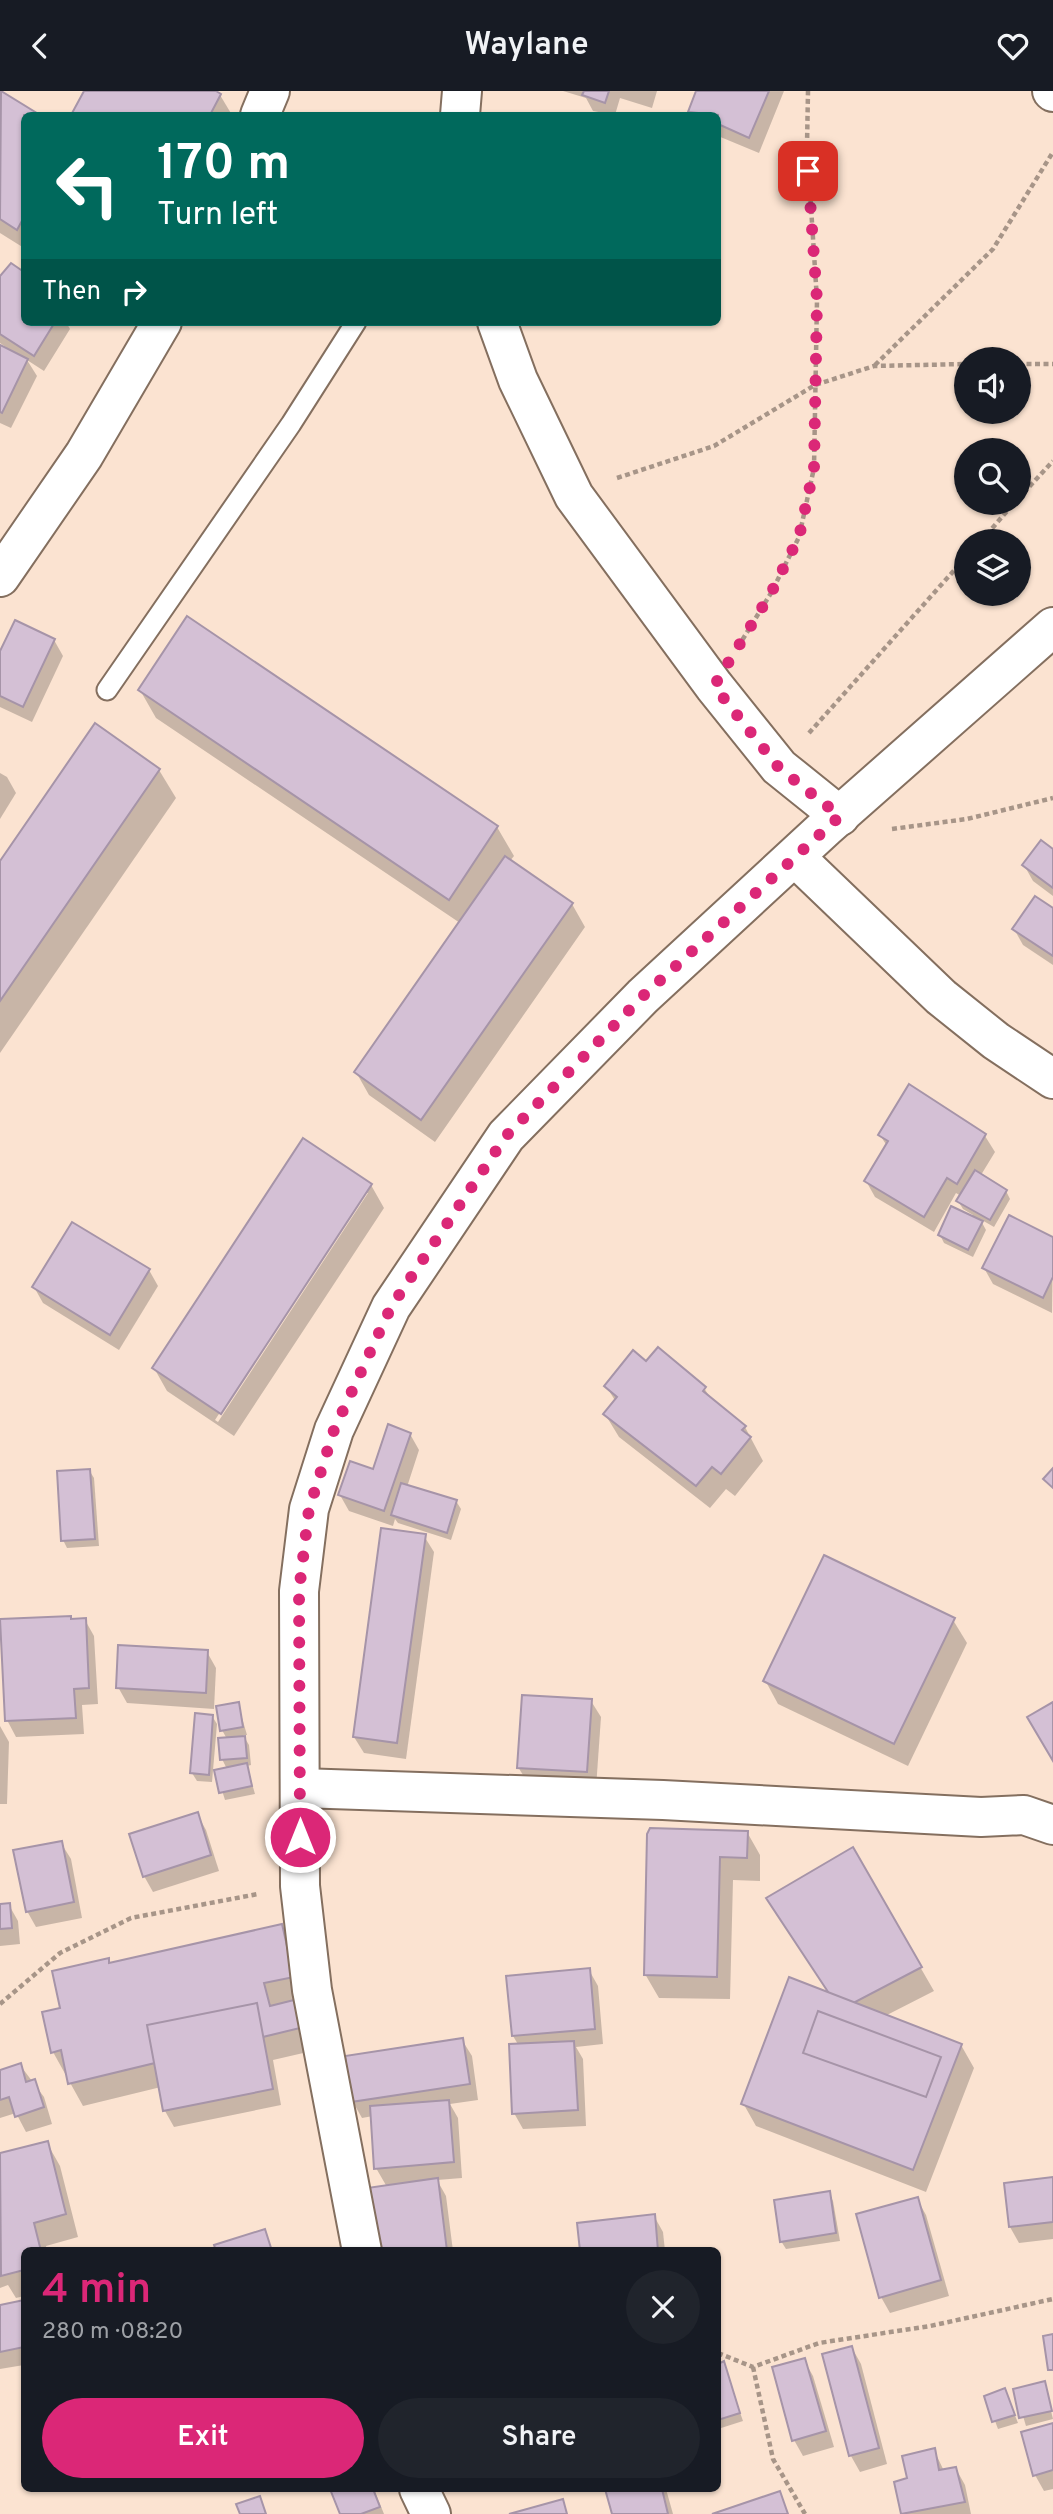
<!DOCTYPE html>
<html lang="en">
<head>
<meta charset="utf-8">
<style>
	:root { --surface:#171b24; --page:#20242c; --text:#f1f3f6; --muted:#9ea1a6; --accent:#db2777 }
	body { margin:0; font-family:Overpass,sans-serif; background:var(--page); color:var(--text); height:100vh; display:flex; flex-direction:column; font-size:26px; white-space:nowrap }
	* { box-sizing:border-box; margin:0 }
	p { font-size:23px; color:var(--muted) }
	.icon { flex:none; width:38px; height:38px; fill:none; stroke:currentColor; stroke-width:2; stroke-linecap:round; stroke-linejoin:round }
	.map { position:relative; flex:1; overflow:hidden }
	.details { position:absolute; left:21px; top:2156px; width:700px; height:245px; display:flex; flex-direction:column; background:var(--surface); border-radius:10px; box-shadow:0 2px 5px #0004 }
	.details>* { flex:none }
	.banner { position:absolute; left:21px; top:21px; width:700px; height:214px; border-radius:10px; box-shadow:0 2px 5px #0004; background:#00695c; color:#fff; overflow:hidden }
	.fabs { position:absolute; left:954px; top:256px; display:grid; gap:14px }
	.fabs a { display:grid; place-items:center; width:77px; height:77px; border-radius:50%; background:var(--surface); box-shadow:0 2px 5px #0004; font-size:35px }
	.pin { position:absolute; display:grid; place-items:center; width:60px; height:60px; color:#fff; margin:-30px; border-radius:14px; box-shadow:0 4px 10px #0006 }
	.me { position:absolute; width:77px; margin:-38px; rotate:0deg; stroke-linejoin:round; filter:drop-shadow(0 0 5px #0008) }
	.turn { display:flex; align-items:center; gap:24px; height:147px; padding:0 21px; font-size:32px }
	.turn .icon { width:91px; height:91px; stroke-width:2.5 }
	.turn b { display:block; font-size:49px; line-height:60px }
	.then { display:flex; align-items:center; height:66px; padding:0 21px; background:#0003; gap:14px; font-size:26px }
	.round { display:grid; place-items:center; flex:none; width:74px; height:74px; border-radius:37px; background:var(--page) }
	.summary { display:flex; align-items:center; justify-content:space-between; height:119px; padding:0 21px }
	h1 { font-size:42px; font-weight:600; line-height:52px; color:var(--accent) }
	.button { display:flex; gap:14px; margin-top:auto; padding:14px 21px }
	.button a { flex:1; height:80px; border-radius:42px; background:var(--accent); color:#fff; font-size:28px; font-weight:600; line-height:80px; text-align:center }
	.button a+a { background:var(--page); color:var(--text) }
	header { display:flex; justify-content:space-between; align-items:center; height:91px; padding:0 21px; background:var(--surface); font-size:32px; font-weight:600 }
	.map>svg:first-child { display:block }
	.shadow { fill:#0003; fill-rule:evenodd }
	.building { fill:#d4c0d5; stroke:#a694a8; stroke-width:2 }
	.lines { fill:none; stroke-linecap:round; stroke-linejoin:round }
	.service-casing { stroke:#846f5f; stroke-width:23 }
	.minor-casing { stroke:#846f5f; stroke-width:42 }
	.path { stroke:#a79588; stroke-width:4.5; stroke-dasharray:5 3.5; stroke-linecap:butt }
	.service { stroke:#fff; stroke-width:19 }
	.minor { stroke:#fff; stroke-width:38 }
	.route { stroke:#db2777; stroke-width:12; stroke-dasharray:0 21.6 }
</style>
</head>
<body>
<header><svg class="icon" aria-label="back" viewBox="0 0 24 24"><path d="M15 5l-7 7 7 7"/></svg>Waylane<svg class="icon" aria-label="heart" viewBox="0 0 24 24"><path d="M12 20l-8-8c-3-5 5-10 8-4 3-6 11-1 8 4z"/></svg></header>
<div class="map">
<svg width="1053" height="2423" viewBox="0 0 1053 2423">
	<rect width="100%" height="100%" fill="#fbe3d1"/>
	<g class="shadow">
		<path d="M86 0H212L220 4 232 24H73Z"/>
		<path d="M563 0H657L652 17 620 7 615 24 593 20 586 7Z"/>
		<path d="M698 0H784L759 62 718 45V24H691L689 21Z"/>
		<path d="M0 2 36 24H24V157L0 142Z"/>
		<path d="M11 174 24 183V231H66L70 238 44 280 27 269 37 285 11 337 0 332V256L7 257 0 252V191Z"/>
		<path d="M187 527 497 736 514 765 510 770 572 813 585 836 435 1051 369 1004 356 981 460 832 156 627 140 599Z"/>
		<path d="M54 549 63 565 32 631 0 616V565Z"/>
		<path d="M159 679 176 707 0 962V773Z"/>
		<path d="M0 682 7 686 16 702 0 728Z"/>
		<path d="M1053 760V805L1033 790 1024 774Z"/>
		<path d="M1053 819V874L1023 854 1014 838Z"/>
		<path d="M910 996 985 1045 995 1061 981 1084 1006 1100 1010 1108 994 1136 980 1128 986 1139 973 1166 944 1152 940 1144 972 1126 973 1124 963 1118 958 1110 961 1105 956 1102 934 1141 875 1106 866 1090 887 1055 880 1044Z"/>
		<path d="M371 1094 384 1117 234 1345 167 1300 154 1277ZM364 1102H368L218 1331 215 1329Z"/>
		<path d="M1053 1148 1052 1222 993 1193 984 1177Z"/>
		<path d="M149 1179 158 1195 119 1259 43 1212 34 1196Z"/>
		<path d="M646 1272 704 1297 711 1308 745 1336 763 1370 735 1405 726 1398 710 1417 619 1346 605 1323 616 1311 606 1295Z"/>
		<path d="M410 1343 419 1359 407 1396 456 1410 461 1418 451 1449 398 1432 395 1428 393 1435 349 1420 340 1404 374 1380Z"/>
		<path d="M89 1379 94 1387 99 1455 67 1457 63 1449Z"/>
		<path d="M424 1445 434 1461 406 1668 364 1662 354 1646Z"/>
		<path d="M85 1529 94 1545 98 1613 82 1614 84 1643 16 1646 7 1629 72 1530Z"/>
		<path d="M953 1529 967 1552 908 1675 778 1613 765 1589Z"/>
		<path d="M207 1561 216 1577 214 1618 127 1612 118 1596Z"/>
		<path d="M591 1610 601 1626 596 1697 528 1692 518 1676Z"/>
		<path d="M238 1613 247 1644H243L249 1654 251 1674 247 1675 255 1703 225 1709 216 1680 227 1678 222 1668 227 1648 222 1639Z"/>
		<path d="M212 1625 217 1633 212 1691 197 1690 192 1682Z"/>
		<path d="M0 1635 9 1651 7 1713H0Z"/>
		<path d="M197 1723 206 1739 219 1780 153 1801 144 1785Z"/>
		<path d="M747 1741 760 1764V1790L733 1789 730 1908 659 1907 645 1883 649 1744Z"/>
		<path d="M61 1752 71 1768 82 1827 36 1836 27 1820Z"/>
		<path d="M852 1758 934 1900 885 1925 961 1954 974 1977 926 2101 756 2035 743 2012 830 1903 782 1830Z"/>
		<path d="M0 1814H9L18 1830 20 1853 0 1855Z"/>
		<path d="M281 1835 295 1858 306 1909 293 1911 306 1934 312 1960 273 1969 281 2014 174 2036 165 2020 161 1996 83 2015 53 1961 62 1918 108 1869 111 1874Z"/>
		<path d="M589 1879 598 1895 603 1953 576 1956 583 1968 586 2035 523 2038 514 2022 519 1955 513 1945Z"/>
		<path d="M462 1949 472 1965 478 2009 450 2013 458 2027 462 2087 437 2089 446 2105 453 2160H377L387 2096 376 2077 373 2025 362 2027 353 2011Z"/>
		<path d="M20 1974 44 2006 52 2033 26 2041 16 2022 0 2027V1980Z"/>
		<path d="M47 2052 60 2075 78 2146 46 2155 47 2160H24V2205L16 2207 8 2194 0 2197V2064Z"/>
		<path d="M1053 2088V2148L1019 2152 1010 2136 1006 2094Z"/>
		<path d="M829 2102 833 2110 840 2150 786 2158 781 2150Z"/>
		<path d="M917 2108 926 2124 949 2205 890 2222 881 2206Z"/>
		<path d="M654 2125 663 2141 665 2160H582Z"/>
		<path d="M24 2211V2274L0 2278V2215Z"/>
		<path d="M852 2257 861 2273 887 2373 860 2381 851 2365 824 2265Z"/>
		<path d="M804 2269 813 2285 834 2356 803 2365 794 2349Z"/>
		<path d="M723 2272 743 2330 718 2338V2274Z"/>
		<path d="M1044 2292 1053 2328 1026 2335 1015 2299Z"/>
		<path d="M1005 2299 1018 2332 998 2338 986 2306Z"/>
		<path d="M1053 2334V2398L1044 2400 1035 2384Z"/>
		<path d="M934 2359 944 2380 956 2378 965 2394 971 2423H903L896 2392 909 2389Z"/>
		<path d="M332 2398H374L384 2423H342Z"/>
		<path d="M607 2398H666L673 2423H613Z"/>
	</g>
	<g class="building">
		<path d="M1 0 40 24H24V126L17 139 0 128Z"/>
		<path d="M84 0H216L221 3 210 24H71Z"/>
		<path d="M584 0H609L605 12 582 4Z"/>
		<path d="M696 0H769L749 47 718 33V24L688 21Z"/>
		<path d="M11 172 24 181V231H55L34 265 0 243V185Z"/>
		<path d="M0 254 28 268 2 322 0 321Z"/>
		<path d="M187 525 498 735 449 809 138 599Z"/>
		<path d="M15 529 55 548 23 616 0 605V560Z"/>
		<path d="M95 632 160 678 0 910V770Z"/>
		<path d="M1041 749 1053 758V797L1022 774Z"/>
		<path d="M505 765 573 812 421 1029 354 981Z"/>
		<path d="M1035 805 1053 817V865L1012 838Z"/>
		<path d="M909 993 986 1043 957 1093 947 1087 924 1126 864 1090 888 1050 878 1044Z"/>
		<path d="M303 1047 372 1093 221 1323 152 1277Z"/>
		<path d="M975 1079 1007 1099 990 1129 956 1110Z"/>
		<path d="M951 1115 983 1130 968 1159 938 1144Z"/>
		<path d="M1009 1124 1053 1146V1186L1043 1207 982 1177Z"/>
		<path d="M72 1131 150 1178 110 1244 32 1196Z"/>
		<path d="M658 1256 706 1296 703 1300 746 1335 742 1339 751 1346 721 1383 712 1376 696 1395 603 1323 617 1306 604 1295 633 1259 646 1270Z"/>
		<path d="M388 1333 411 1342 384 1420 338 1404 350 1370 373 1378Z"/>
		<path d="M1053 1377V1397L1043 1388Z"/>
		<path d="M90 1378 95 1448 61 1450 57 1380Z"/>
		<path d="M401 1392 457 1409 447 1442 391 1424Z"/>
		<path d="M381 1437 426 1443 397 1652 353 1646Z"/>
		<path d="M824 1464 955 1527 894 1653 763 1590Z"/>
		<path d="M71 1525V1528L86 1527 89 1597 74 1598 76 1627 5 1630 0 1528Z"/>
		<path d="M118 1554 208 1559 206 1602 116 1597Z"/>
		<path d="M522 1604 592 1608 587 1681 517 1677Z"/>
		<path d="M239 1611 243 1636 220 1640 216 1615Z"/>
		<path d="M1053 1611V1670L1027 1626Z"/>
		<path d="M195 1622 213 1624 209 1684 190 1682Z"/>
		<path d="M245 1645 247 1667 220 1669 218 1647Z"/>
		<path d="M247 1672 252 1695 219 1702 214 1679Z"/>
		<path d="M198 1721 211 1764 143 1786 129 1743Z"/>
		<path d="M650 1737 748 1740 747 1767 720 1766 717 1886 644 1884 647 1743Z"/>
		<path d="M62 1750 74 1811 26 1821 13 1759Z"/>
		<path d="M853 1756 922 1876 840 1919 766 1807Z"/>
		<path d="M10 1812 12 1837 0 1838V1813Z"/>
		<path d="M282 1833 294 1886 264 1892 270 1915 294 1909 300 1937 68 1993 61 1959 51 1962 42 1921 60 1917 52 1880 109 1867V1872Z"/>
		<path d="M590 1877 595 1938 512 1945 506 1885Z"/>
		<path d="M789 1886 962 1953 913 2079 741 2013Z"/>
		<path d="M257 1912 273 1998 163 2020 147 1934Z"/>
		<path d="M818 1920 941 1966 926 2006 803 1962Z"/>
		<path d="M463 1947 470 1993 351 2011 345 1965Z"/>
		<path d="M574 1950 578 2019 512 2023 509 1953Z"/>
		<path d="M21 1972 26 1991 35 1988 44 2016 15 2026 9 2006 0 2009V1979Z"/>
		<path d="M449 2009 454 2071 374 2078 370 2015Z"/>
		<path d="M48 2050 66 2123 34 2132 41 2160H24V2179L1 2185 0 2062Z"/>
		<path d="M1053 2086V2131L1009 2136 1004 2092Z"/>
		<path d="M438 2087 447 2160H375L367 2097Z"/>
		<path d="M830 2100 836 2142 780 2151 774 2109Z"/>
		<path d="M918 2106 941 2189 879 2207 856 2123Z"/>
		<path d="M655 2123 658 2160H580L577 2132Z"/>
		<path d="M265 2138 272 2160H216L214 2154Z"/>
		<path d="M24 2209V2256L0 2261V2214Z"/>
		<path d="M1053 2243V2279H1048L1043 2245Z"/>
		<path d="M852 2255 879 2357 849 2365 822 2263Z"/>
		<path d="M805 2267 826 2340 792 2350 772 2276Z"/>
		<path d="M724 2270 740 2322 718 2329V2273Z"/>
		<path d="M1045 2290 1052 2320 1019 2327 1013 2298Z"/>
		<path d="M1005 2297 1015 2324 992 2331 984 2305Z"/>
		<path d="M1053 2332V2379L1033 2385 1021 2341Z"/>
		<path d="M935 2357 939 2379 956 2376 965 2411 901 2423 894 2391 907 2387 902 2365Z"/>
		<path d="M330 2398H373L380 2416 361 2423H340Z"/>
		<path d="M605 2398H662L668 2423H612Z"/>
		<path d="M780 2400 788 2423H712Z"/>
		<path d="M260 2405 266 2423H240L236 2413Z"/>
		<path d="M563 2408 567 2423H509Z"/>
	</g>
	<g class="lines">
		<defs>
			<path id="service" d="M107 599 291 333 356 231"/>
			<g id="minor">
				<path d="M1052 0 1053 1"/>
				<path d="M260 24 270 0"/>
				<path d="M460 24 462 0"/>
				<path d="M497 231 518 289 574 405 714 595 779 676 840 725"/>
				<path d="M0 486 84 364 162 231"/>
				<path d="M795 766 941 906 996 950 1053 988"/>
				<path d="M300 1697 663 1709 981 1726 1024 1724 1053 1734"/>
				<path d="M362 2160 312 1899 300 1795 299 1500 309 1418 334 1339 391 1216 506 1045 643 905 825 737 1053 536"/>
				<path d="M419 2398 431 2423"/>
			</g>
		</defs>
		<use href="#service" class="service-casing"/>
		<use href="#minor" class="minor-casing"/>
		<g class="path">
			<path d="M1018 273H1053"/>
			<path d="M875 274 993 158 1053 61"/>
			<path d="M617 387 714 355 815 294 874 275 966 273"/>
			<path d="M1018 408 1053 370"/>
			<path d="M981 450 1015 411"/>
			<path d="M738 556 771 502 799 446 814 377 817 209 807 54 808 0"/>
			<path d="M809 642 966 466"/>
			<path d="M892 738 967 728 1053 707"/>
			<path d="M0 1913 60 1862 131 1827 258 1803"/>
			<path d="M718 2262 753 2276 819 2252 930 2235 1053 2208"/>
			<path d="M753 2276 773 2368 805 2423"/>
		</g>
		<use href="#service" class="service"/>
		<use href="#minor" class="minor"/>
	</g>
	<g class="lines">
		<path class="route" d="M300 1746 299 1500 309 1418 334 1339 391 1216 506 1045 643 905 840 725 779 677 714 595 771 502 799 446 814 377 817 209 808 80"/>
	</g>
</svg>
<div class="fabs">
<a><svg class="icon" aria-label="sound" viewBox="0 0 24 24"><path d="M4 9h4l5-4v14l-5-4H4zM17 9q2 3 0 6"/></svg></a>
<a><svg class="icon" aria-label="search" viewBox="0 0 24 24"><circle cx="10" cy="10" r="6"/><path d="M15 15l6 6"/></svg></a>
<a><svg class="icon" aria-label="layers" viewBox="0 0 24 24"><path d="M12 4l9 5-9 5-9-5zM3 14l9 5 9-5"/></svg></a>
</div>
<div class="pin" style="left:808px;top:80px;background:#d93025"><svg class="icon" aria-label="arrive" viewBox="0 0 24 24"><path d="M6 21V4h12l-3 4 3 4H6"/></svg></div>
<svg class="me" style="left:300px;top:1746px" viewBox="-20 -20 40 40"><circle r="17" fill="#db2777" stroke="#fff" stroke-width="3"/><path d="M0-11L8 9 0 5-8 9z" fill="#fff"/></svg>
<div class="banner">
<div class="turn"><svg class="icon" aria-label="left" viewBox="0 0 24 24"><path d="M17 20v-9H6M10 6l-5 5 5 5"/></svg><div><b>170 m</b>Turn left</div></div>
<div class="then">Then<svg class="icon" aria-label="right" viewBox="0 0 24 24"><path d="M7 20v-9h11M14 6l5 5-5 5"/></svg></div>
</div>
<section class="details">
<div class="summary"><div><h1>4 min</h1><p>280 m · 08:20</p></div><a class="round"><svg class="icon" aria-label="close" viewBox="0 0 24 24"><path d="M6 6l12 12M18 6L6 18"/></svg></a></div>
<div class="button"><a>Exit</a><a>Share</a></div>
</section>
</div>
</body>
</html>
